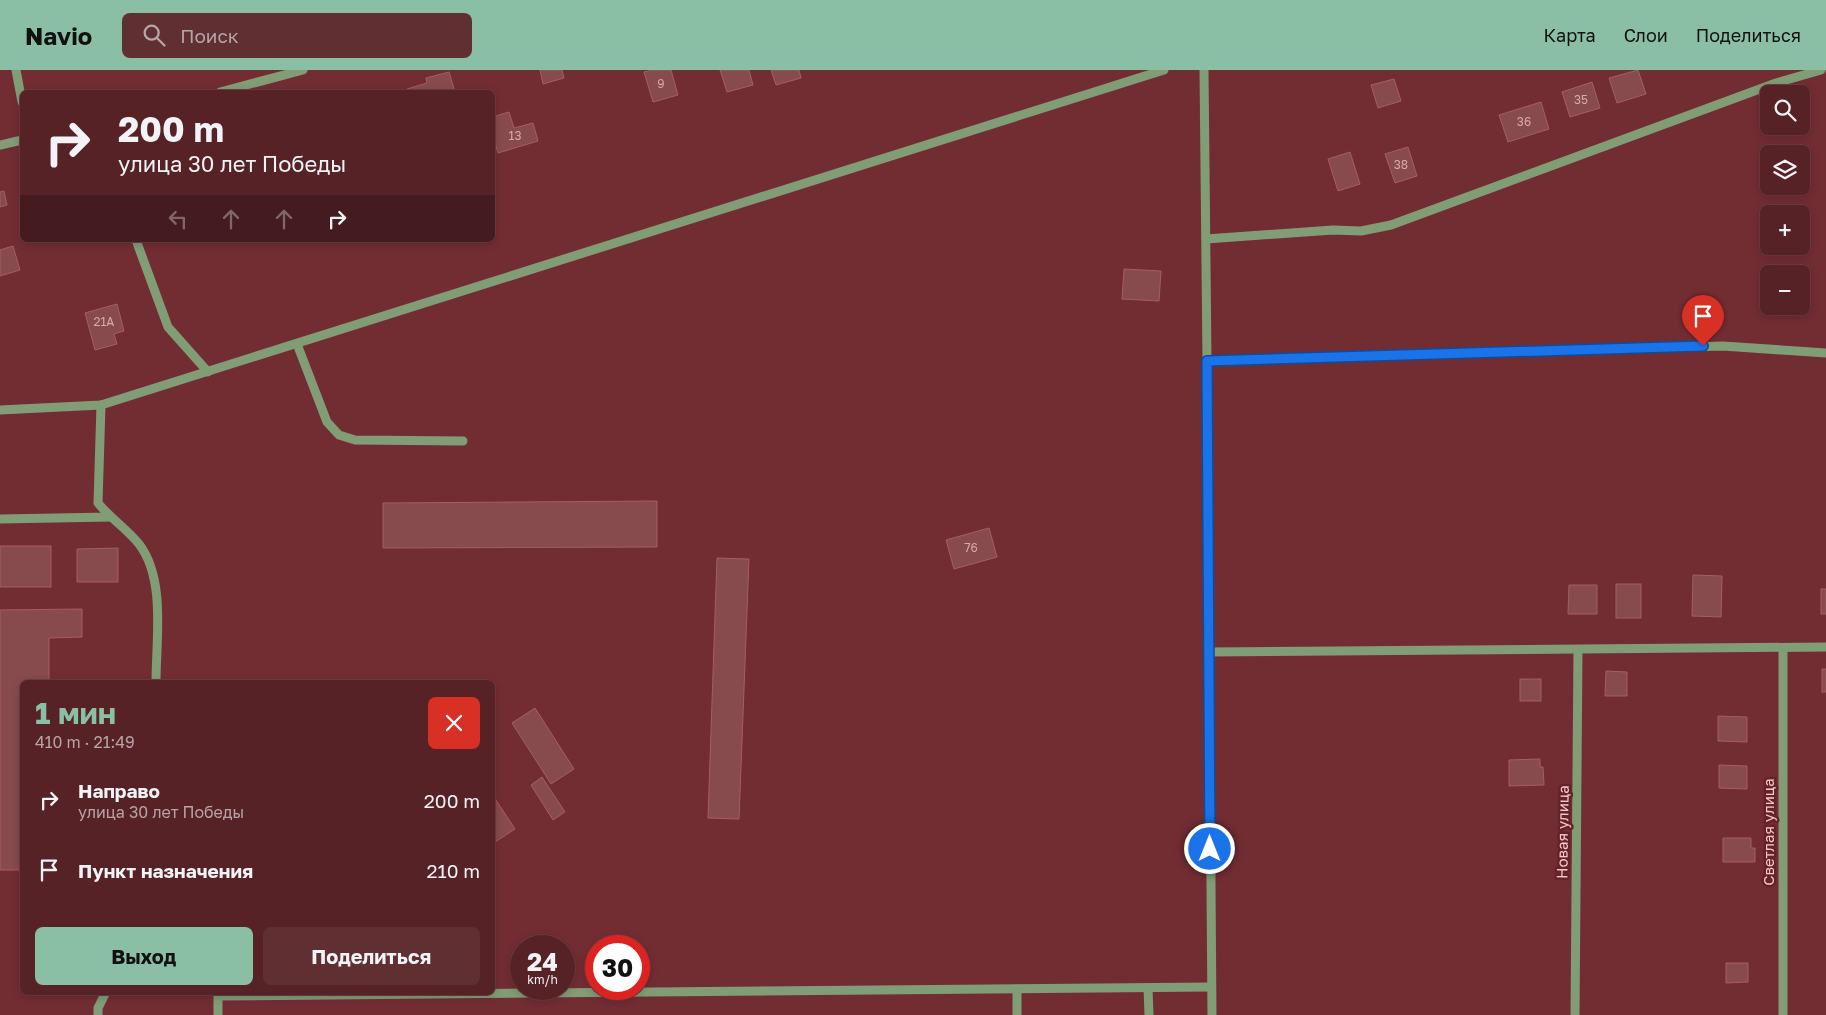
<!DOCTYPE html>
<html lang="ru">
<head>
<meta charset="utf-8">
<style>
	:root { --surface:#562226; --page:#5f2f32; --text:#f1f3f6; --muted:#b6a4a7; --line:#6c3f43; --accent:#8abfa5 }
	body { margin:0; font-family:"Golos Text",sans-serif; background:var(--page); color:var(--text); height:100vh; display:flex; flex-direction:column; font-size:19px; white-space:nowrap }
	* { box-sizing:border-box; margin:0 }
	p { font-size:16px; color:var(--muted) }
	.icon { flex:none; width:28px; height:28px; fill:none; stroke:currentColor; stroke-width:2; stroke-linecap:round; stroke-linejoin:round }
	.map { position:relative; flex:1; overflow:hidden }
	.panel { position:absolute; left:20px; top:610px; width:475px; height:315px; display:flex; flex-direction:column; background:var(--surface); border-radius:8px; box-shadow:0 2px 8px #0003,0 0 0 1px var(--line) }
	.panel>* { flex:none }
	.hud { position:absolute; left:20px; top:20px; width:475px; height:152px; border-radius:8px; box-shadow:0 2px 8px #0003,0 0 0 1px var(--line); background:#562226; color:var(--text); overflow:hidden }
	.tools { position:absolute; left:1760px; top:15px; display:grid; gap:10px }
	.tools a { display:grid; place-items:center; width:50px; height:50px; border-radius:8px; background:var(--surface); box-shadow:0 2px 8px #0003,0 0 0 1px var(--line); font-size:25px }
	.speed { position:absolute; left:510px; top:865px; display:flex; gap:10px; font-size:25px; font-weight:700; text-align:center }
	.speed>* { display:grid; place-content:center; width:65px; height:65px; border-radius:50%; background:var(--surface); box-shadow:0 2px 8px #0003,0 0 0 1px var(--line); line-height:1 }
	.speed small { font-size:12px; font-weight:400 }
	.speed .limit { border:8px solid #d22; background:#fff; color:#111 }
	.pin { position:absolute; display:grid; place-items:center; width:42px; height:42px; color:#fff; margin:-51px -21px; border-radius:50% 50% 50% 0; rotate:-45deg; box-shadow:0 0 5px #0007 }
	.pin .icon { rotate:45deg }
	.me { position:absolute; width:55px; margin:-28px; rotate:0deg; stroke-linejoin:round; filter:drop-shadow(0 0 4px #0008) }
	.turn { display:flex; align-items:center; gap:18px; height:105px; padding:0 15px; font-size:22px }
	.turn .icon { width:65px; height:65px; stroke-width:2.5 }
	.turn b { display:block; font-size:35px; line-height:42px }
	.lanes { display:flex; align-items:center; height:48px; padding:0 15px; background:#0003; justify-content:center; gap:25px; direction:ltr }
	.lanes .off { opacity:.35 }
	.round { display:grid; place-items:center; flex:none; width:52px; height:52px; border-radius:8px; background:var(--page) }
	.head { display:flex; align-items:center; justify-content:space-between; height:85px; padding:0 15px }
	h1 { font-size:30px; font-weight:700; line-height:38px; color:var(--accent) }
	.action { display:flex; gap:10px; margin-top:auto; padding:10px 15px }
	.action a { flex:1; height:58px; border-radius:8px; background:var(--accent); color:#111; font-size:20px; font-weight:700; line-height:58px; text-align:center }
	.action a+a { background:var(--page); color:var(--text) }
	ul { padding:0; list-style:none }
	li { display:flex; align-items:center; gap:15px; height:70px; padding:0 15px }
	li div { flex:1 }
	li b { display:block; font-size:19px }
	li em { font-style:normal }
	header { display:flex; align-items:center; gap:30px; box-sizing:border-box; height:70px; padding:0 25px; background:var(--accent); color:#111 }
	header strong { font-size:24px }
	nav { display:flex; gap:28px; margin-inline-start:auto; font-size:18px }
	.search { width:350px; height:45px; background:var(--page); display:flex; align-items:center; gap:12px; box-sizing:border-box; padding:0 18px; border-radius:8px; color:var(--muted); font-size:19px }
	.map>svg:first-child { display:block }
	.building { fill:#874b4e; stroke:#a75d60 }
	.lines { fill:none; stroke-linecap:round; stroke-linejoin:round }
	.minor { stroke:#819d76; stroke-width:9 }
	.route-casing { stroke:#114b97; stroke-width:12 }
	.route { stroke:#1a73e8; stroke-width:9 }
	.labels { text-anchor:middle; stroke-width:5; stroke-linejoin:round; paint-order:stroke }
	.number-label { font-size:12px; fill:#d8a9aa }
	.street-label { font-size:15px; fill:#f3c8c9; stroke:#652229 }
</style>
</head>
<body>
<header>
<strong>Navio</strong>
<div class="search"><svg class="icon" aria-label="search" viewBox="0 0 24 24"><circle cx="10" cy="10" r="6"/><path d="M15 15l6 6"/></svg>Поиск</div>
<nav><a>Карта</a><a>Слои</a><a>Поделиться</a></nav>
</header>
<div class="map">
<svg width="1826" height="945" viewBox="0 0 1826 945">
	<rect width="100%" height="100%" fill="#722d33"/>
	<g class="building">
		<path d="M540 0H562L564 8 543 14Z"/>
		<path d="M653 0H671L678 25 653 32 644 2Z"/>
		<path d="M720 0H749L753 15 727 22Z"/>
		<path d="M771 0H799L801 8 776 15Z"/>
		<path d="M1638 0 1646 24 1617 33 1609 8Z"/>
		<path d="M449 2 455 22H408L407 19 427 13 426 8Z"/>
		<path d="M1394 9 1401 31 1378 38 1371 15Z"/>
		<path d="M1592 12 1600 38 1570 47 1562 22Z"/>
		<path d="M1541 32 1549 59 1508 72 1499 45Z"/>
		<path d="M509 42 514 58 533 53 538 71 498 83 492 62V47Z"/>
		<path d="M1408 77 1417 106 1395 113 1385 84Z"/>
		<path d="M1350 82 1360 114 1338 121 1328 89Z"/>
		<path d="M4 121 7 135 0 137V122Z"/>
		<path d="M13 176 20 200 0 206V180Z"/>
		<path d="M1124 199 1161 201 1159 231 1122 229Z"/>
		<path d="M117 234 124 261 114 264 117 274 95 280 85 243Z"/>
		<path d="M657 431V477L383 478V433Z"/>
		<path d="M989 458 997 487 954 499 946 470Z"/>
		<rect x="0" y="476" width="51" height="41"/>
		<path d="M118 478V512H77V479Z"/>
		<path d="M717 488 749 489 739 749 708 748Z"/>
		<path d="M1693 505 1722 506 1721 547 1692 546Z"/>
		<rect x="1616" y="514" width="25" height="34"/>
		<path d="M1569 515H1597V544H1568Z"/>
		<rect x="1821" y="519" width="5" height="25"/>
		<path d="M82 539V567L49 568V612H22V800H0V540Z"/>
		<rect x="1822" y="599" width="4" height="23"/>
		<path d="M1606 601 1627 602V626H1605Z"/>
		<rect x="1520" y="609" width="21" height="22"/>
		<path d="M535 638 574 699 551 714 512 653Z"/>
		<path d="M1718 646 1747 647V672L1718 671Z"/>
		<path d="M1540 689V697H1543L1544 715 1509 716V690Z"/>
		<path d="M1719 695 1747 696V719L1719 718Z"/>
		<path d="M542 707 565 742 553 750 531 715Z"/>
		<path d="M492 724 515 759 492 774Z"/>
		<path d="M1723 768H1751V778H1755V792H1723Z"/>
		<path d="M1726 893H1748V912L1726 913Z"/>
	</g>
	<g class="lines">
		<g class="minor">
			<path d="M16 0 22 32"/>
			<path d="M1204 0 1207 291"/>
			<path d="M220 22 303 0"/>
			<path d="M0 75 22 70"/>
			<path d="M1206 169 1333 160 1361 161 1391 155 1776 13 1821 0"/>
			<path d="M136 170 168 257 208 302"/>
			<path d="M297 274 327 352 339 365 355 370 463 371"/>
			<path d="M101 335 98 433C110 448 127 459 139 474 166 509 156 570 156 612"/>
			<path d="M0 340 101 335 1164 0"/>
			<path d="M0 449 111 447"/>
			<path d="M1783 578V945"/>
			<path d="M1209 582 1826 577"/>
			<path d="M1148 918 1149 945"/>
			<path d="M1017 919V945"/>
			<path d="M98 945V938L106 922"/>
			<path d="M218 945V926L1211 917"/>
			<path d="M1212 945 1207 291 1723 276 1826 283"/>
			<path d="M1575 945 1578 580"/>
		</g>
	</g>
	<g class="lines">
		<defs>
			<path id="route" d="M1210 779 1207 291 1703 276"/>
		</defs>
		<use href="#route" class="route-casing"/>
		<use href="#route" class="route"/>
	</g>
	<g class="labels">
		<g class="number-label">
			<text x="661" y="18">9</text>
			<text x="1581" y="34">35</text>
			<text x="1524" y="56">36</text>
			<text x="515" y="70">13</text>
			<text x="1401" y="99">38</text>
			<text x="104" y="256">21А</text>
			<text x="971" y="482">76</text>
		</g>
		<g class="street-label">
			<text transform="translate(1563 762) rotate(-89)" y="5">Новая улица</text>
			<text transform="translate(1769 762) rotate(-90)" y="5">Светлая улица</text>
		</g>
	</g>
</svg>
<div class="tools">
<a><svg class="icon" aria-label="search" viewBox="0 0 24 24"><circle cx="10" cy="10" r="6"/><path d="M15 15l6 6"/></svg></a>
<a><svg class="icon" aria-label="layers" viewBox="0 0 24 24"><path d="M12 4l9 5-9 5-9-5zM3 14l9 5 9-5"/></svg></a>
<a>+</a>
<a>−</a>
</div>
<div class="speed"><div>24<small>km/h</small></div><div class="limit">30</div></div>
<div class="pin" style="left:1703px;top:276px;background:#d93025"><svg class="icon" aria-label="arrive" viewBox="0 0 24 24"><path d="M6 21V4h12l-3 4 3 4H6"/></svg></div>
<svg class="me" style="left:1210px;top:779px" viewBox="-20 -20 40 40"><circle r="17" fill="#1a73e8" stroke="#fff" stroke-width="3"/><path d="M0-11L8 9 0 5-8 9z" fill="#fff"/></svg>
<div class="hud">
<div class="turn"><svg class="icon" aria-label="right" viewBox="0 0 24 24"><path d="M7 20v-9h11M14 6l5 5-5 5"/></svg><div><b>200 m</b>улица 30 лет Победы</div></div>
<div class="lanes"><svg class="icon off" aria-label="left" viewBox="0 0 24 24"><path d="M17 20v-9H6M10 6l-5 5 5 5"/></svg><svg class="icon off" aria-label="ahead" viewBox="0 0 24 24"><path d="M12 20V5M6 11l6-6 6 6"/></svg><svg class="icon off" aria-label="ahead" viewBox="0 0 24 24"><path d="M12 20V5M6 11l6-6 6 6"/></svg><svg class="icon" aria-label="right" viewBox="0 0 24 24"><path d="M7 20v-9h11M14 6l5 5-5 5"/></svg></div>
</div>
<section class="panel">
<div class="head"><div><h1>1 мин</h1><p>410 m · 21:49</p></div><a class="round" style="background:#d93025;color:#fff"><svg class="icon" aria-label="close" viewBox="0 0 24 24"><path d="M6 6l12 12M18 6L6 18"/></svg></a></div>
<ul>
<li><svg class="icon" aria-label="right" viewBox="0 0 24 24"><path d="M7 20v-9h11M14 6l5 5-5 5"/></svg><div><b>Направо</b><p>улица 30 лет Победы</p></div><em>200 m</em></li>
<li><svg class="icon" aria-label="arrive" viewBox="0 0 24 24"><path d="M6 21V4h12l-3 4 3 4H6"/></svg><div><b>Пункт назначения</b></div><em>210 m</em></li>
</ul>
<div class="action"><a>Выход</a><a>Поделиться</a></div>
</section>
</div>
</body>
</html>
